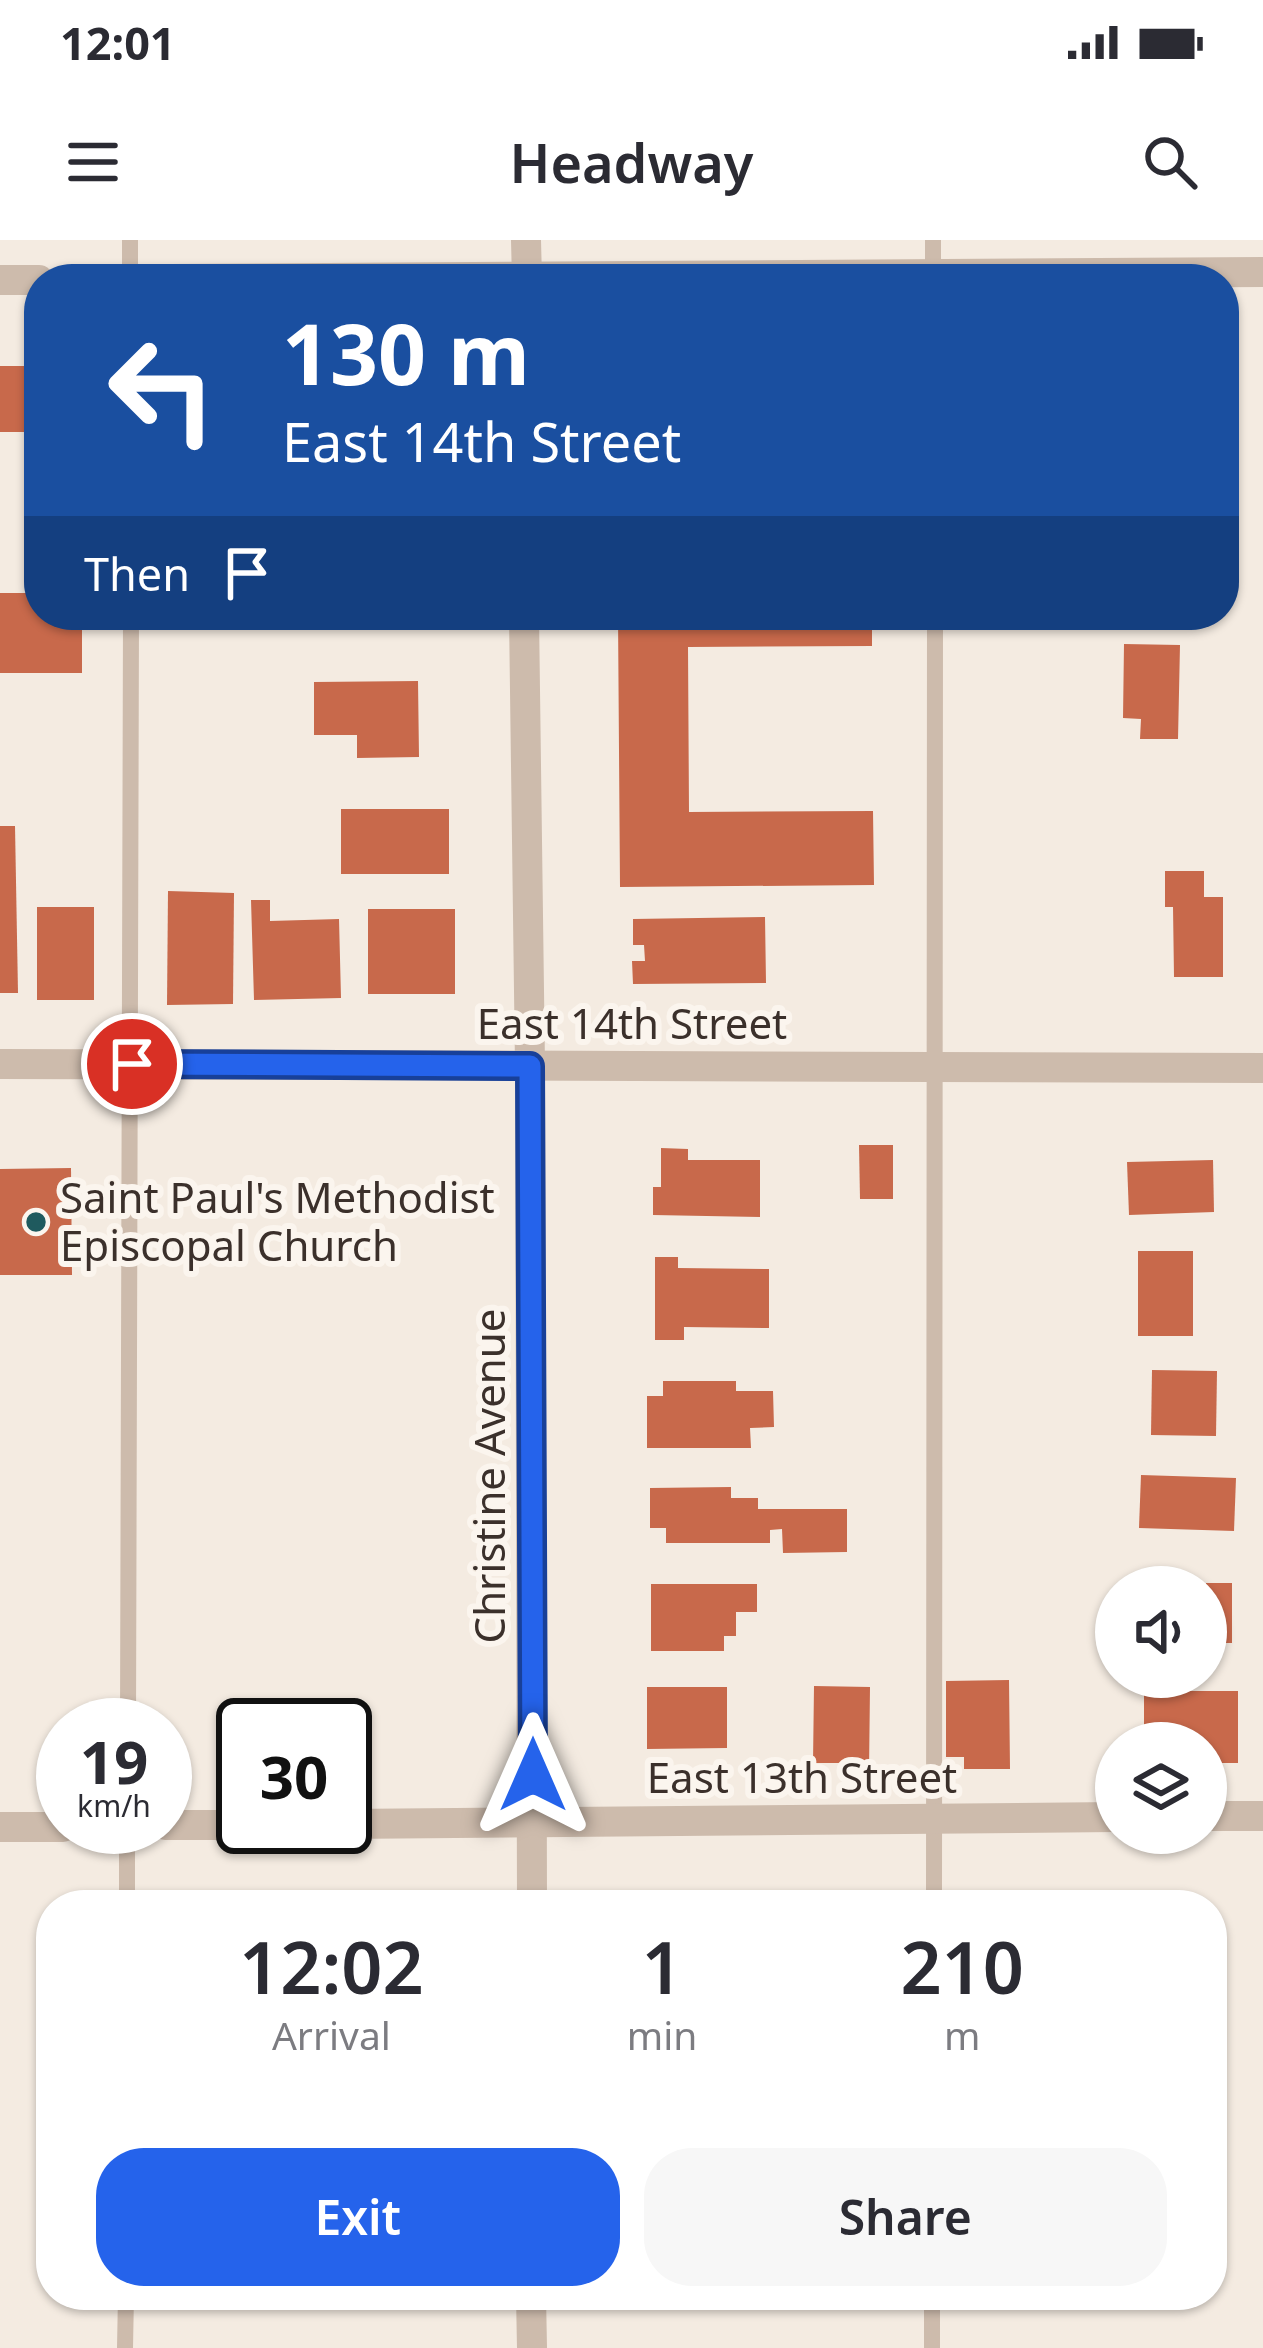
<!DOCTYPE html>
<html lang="en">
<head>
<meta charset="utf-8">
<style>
	:root { --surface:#fff; --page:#f7f7f7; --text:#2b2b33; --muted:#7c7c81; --accent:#2563eb }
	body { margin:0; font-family:"Noto Sans",sans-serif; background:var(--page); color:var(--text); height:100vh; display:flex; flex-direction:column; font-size:45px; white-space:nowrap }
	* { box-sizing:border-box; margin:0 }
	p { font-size:39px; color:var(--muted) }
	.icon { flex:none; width:66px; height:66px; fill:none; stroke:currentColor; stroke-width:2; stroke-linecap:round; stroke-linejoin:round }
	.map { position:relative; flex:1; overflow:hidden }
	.side { position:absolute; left:36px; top:1650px; width:1191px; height:420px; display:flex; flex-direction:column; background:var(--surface); border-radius:48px; box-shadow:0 3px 9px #0004 }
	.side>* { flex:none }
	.banner { position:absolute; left:24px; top:24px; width:1215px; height:366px; border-radius:48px; box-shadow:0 3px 9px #0004; background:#1a4fa0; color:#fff; overflow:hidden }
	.buttons { position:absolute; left:1095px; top:1326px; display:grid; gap:24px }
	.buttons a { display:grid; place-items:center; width:132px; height:132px; border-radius:50%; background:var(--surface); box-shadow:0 3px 9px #0004; font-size:60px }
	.speed { position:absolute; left:36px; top:1458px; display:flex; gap:24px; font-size:60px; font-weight:700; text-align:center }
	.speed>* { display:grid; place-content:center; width:156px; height:156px; border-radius:50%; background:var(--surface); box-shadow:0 3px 9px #0004; line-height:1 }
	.speed small { font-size:30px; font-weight:400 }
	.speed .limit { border:6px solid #111; border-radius:18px; background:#fff; color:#111 }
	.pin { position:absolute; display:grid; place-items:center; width:102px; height:102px; color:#fff; margin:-51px; border:6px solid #fff; border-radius:50%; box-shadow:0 3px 12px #0007 }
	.me { position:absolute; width:132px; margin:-66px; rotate:0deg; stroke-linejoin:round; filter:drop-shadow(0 0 9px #0008) }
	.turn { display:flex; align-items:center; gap:42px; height:252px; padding:0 60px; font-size:54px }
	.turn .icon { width:156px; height:156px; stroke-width:2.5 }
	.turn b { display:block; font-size:84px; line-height:102px }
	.then { display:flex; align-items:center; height:114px; padding:0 60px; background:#0003; gap:24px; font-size:45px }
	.eta { display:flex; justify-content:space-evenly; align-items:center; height:204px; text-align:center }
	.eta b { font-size:72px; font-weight:600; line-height:84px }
	.button { display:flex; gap:24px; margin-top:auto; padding:24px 60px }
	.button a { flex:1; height:138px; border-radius:48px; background:var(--accent); color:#fff; font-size:48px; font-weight:600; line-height:138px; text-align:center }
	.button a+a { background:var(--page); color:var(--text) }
	.status { display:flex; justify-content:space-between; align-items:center; height:84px; padding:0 60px; background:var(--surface); direction:ltr }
	.status svg { height:33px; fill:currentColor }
	header { display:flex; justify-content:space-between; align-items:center; height:156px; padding:0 60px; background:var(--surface); font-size:54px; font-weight:600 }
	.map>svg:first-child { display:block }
	.building { fill:#c8694b }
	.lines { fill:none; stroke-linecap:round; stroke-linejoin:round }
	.service { stroke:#cdbbac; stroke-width:16 }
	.minor { stroke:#cdbbac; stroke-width:30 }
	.tertiary { stroke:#cdbbac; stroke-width:30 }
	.route-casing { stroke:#184099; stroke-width:30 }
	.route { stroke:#2563eb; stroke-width:21 }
	.poi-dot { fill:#1f5a5e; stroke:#fbf5ee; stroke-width:4.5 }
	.labels { text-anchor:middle; stroke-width:12; stroke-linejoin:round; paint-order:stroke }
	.street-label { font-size:42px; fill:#3b302b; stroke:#fbf5ee }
	.poi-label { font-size:42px; fill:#3b302b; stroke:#fbf5ee; text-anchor:start }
</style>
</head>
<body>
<div class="status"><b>12:01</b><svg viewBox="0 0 49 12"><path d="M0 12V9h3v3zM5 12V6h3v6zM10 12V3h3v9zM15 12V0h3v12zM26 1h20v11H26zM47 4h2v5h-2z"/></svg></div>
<header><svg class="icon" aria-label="menu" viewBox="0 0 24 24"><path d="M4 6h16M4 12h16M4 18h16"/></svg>Headway<svg class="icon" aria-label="search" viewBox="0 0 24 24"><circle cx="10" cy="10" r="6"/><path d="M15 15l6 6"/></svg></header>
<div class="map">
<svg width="1263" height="2108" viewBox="0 0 1263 2108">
	<rect width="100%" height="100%" fill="#f4ebe1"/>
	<g class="building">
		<rect x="0" y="126" width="39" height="66"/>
		<path d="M0 353H39V375H82V433H0Z"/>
		<path d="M618 375H872V406L688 407 689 572 873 571 874 645 620 647Z"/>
		<path d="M1124 404 1180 405 1178 499H1140L1141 479 1123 478Z"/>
		<path d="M418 441 419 517 357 518V495H314V442Z"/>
		<rect x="341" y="569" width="108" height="65"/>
		<path d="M0 586H15L18 753H0Z"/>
		<path d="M1165 631H1204V657H1223V737H1174L1173 667H1165Z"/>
		<path d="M168 651 234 653 233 764 167 765Z"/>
		<path d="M251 660H270V681L339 679 341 758 254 760Z"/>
		<rect x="37" y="667" width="57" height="93"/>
		<rect x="368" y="669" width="87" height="85"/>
		<path d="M765 677 766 743 633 744 632 721H645L644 705H633V679Z"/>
		<path d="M859 905H893V959H860Z"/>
		<path d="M661 908 688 909V920H760V977L653 975V947H661Z"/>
		<path d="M1213 920 1214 972 1129 975 1127 922Z"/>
		<path d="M71 928 72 1035H0V929Z"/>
		<rect x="1138" y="1011" width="55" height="85"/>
		<path d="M655 1017H678V1028L769 1029V1088L684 1087V1100H655Z"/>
		<path d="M1152 1130 1217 1131 1216 1196 1151 1195Z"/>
		<path d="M663 1141H736V1151H773L774 1187 750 1188 751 1208H647V1156H663Z"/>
		<path d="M1141 1235 1236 1238 1234 1291 1139 1288Z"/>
		<path d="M731 1247V1258H758V1269H847V1312L783 1313 782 1289 770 1290V1303H666V1288H650V1248Z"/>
		<rect x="1206" y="1343" width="26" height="60"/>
		<path d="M651 1344H757V1372H736V1396H724V1411H651Z"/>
		<path d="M1009 1440 1010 1529H964V1517H946V1441Z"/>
		<path d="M814 1446 870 1447 869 1532H844V1523H813Z"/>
		<path d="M647 1447H727V1508L647 1509Z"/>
		<path d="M1144 1451H1238V1523H1206V1503H1144Z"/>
	</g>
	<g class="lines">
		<g class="service">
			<path d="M933 0V39"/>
			<path d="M130 39V0"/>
			<path d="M128 1485 131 375"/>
			<path d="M127 1665V1587"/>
			<path d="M934 1665 935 375"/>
			<path d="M125 2108 126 2055"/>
			<path d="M932 2108V2055"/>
		</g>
		<g class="minor">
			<path d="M526 0 527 39"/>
			<path d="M524 375 530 826 532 1665"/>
			<path d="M1206 1576H1263"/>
			<path d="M345 1584 1116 1577"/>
			<path d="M165 1585H243"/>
			<path d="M0 1587H63"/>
			<path d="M531 2055 532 2108"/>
		</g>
		<g class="tertiary">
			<path d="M170 39 1263 32"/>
			<path d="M0 40H39"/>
			<path d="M0 824 1263 828"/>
		</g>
	</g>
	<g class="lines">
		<defs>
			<path id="route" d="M132 824 530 826 533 1535"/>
		</defs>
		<use href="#route" class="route-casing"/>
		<use href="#route" class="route"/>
	</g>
	<circle class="poi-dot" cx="36" cy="982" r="12"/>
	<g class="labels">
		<g class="street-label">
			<text x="632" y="799">East 14th Street</text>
			<text transform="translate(490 1236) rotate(-90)" y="15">Christine Avenue</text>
			<text x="802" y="1553">East 13th Street</text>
		</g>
		<g class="poi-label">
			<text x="60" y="973">Saint Paul's Methodist<tspan x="60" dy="48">Episcopal Church</tspan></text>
		</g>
	</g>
</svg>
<div class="buttons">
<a><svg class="icon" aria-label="sound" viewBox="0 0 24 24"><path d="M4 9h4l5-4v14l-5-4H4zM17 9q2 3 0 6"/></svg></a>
<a><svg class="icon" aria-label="layers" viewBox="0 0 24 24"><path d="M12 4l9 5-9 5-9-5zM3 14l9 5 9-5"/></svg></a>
</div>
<div class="speed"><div>19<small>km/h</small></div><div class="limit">30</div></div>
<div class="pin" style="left:132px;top:824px;background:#d93025"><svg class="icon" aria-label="arrive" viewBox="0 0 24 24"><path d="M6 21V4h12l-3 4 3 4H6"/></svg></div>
<svg class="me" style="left:533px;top:1535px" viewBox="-20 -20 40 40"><path d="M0-17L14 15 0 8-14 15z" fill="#2563eb" stroke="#fff" stroke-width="4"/></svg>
<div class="banner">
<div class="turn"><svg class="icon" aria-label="left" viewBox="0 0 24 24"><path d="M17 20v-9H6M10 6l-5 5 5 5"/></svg><div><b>130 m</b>East 14th Street</div></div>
<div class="then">Then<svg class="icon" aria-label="arrive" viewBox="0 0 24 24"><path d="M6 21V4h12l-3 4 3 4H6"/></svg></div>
</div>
<section class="side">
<div class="eta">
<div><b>12:02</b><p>Arrival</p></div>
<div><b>1</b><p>min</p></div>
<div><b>210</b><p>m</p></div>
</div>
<div class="button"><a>Exit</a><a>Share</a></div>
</section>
</div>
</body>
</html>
